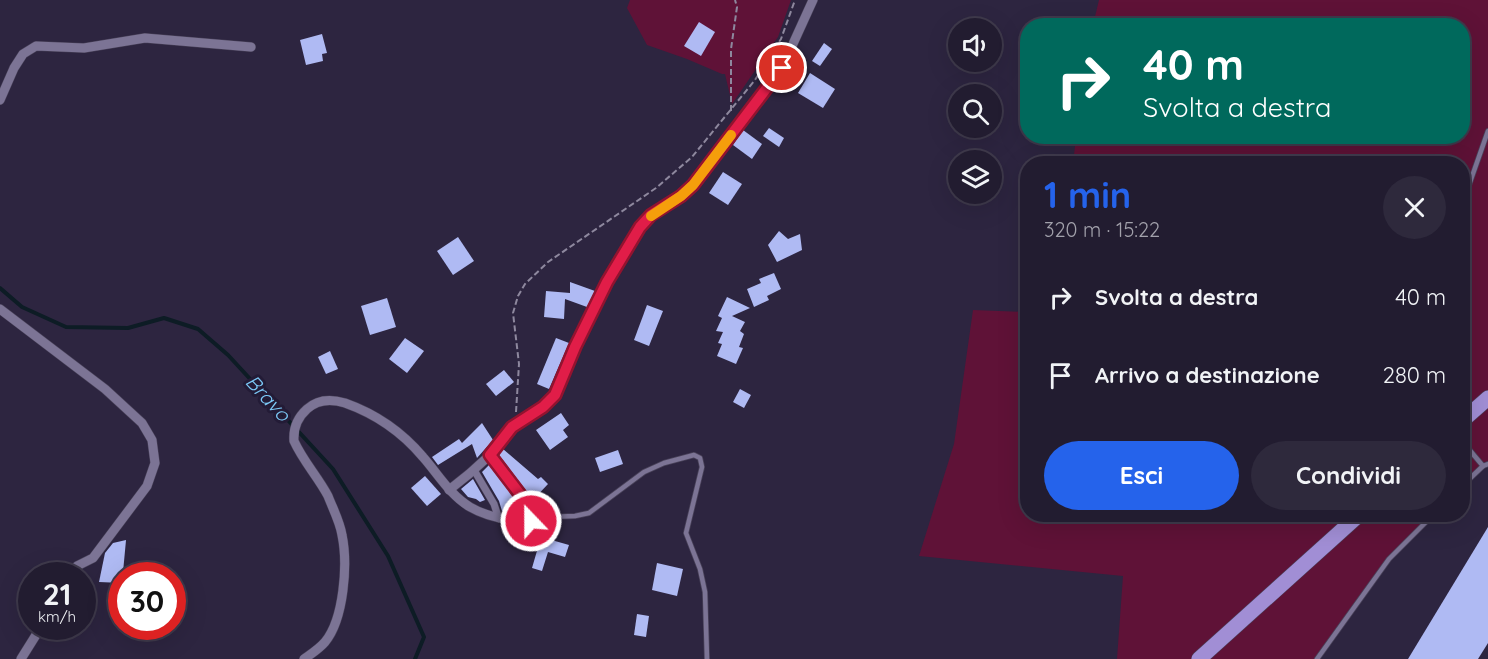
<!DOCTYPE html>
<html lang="it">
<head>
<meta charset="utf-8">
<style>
	:root { --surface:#221c30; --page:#2e293c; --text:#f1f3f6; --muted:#a2a1ab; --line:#3f3a4c; --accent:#2563eb }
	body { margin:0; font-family:Quicksand,sans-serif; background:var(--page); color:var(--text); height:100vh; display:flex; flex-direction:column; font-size:22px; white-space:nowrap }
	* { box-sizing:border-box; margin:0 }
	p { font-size:20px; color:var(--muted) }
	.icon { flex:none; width:33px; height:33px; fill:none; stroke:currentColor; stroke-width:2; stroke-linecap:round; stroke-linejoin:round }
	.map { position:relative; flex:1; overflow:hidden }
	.panel { position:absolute; left:1020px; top:156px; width:450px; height:366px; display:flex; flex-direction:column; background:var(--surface); border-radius:24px; box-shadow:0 6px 24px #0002,0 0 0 2px var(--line) }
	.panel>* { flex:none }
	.banner { position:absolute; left:1020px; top:18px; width:450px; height:126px; border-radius:24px; box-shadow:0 6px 24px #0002,0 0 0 2px var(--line); background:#00695c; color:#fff; overflow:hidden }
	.controls { position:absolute; left:948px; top:18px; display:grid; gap:12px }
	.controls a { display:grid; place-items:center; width:54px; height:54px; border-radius:50%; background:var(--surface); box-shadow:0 6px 24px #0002,0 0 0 2px var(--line); font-size:30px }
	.speed { position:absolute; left:18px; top:562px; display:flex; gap:12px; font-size:30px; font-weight:700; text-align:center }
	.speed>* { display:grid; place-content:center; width:78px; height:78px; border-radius:50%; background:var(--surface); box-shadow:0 6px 24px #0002,0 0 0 2px var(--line); line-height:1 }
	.speed small { font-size:15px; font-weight:400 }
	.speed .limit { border:9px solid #d22; background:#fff; color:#111 }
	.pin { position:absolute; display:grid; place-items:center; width:51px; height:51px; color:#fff; margin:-26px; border:3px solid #fff; border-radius:50%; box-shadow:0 2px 6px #0007 }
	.me { position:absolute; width:66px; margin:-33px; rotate:338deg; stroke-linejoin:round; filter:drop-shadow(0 0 4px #0008) }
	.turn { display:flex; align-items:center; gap:21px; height:126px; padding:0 24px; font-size:27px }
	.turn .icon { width:78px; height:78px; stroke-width:2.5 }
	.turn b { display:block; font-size:42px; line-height:51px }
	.round { display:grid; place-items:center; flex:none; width:63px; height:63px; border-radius:32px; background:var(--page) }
	.summary { display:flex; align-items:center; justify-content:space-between; height:102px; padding:0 24px }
	h1 { font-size:36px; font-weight:800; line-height:45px; color:var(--accent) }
	.button { display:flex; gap:12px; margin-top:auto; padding:12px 24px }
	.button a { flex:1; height:69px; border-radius:36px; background:var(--accent); color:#fff; font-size:24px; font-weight:800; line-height:69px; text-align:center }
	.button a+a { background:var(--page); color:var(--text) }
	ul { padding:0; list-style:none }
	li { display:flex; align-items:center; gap:18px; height:78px; padding:0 24px }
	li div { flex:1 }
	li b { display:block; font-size:22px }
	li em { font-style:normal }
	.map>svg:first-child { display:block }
	.green { fill:#5f1237 }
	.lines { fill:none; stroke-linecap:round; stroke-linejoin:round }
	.stream { stroke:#0d1c25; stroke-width:4 }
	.building { fill:#afbaf3 }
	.service-casing { stroke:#494259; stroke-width:6 }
	.pedestrian-casing { stroke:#494259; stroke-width:8 }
	.minor-casing { stroke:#494259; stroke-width:10 }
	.primary-casing { stroke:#494259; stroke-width:16 }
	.path { stroke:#8e889e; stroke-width:2; stroke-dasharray:6 3; stroke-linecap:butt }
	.service { stroke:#7c7495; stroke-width:4.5 }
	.pedestrian { stroke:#7c7495; stroke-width:7 }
	.minor { stroke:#7c7495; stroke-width:9 }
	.primary { stroke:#a18ed5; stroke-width:15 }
	.route-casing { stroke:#92132f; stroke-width:15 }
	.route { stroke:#e11d48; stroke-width:10 }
	.slow { stroke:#f59e0b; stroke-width:10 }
	.labels { text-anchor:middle; stroke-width:6; stroke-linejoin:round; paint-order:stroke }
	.water-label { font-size:20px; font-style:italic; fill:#7cc9f7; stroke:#231b36 }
</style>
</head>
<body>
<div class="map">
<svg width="1488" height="659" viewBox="0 0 1488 659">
	<rect width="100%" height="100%" fill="#2d2540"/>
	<g class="green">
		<path d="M630 0H791L778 37 732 104 725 74H722L687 59 647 45 627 8Z"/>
		<path d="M1099 0H1488V464L1463 486V443L1466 445 1462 432V164H1073L1076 137 1462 136V26L1093 25Z"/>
		<path d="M973 310 1027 312 1028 514 1434 515 1389 559 1317 659H1117L1123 576 919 556 954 444Z"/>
	</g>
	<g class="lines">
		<path class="stream" d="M0 288 22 307 66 327 128 328 164 318 198 329 228 355 333 469 388 556 424 637 415 659"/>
	</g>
	<g class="building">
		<path d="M699 22 715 32 701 56 684 46Z"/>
		<path d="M322 34 327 53 322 54 323 61 306 65 300 40Z"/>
		<path d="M824 43 832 49 820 66 812 61Z"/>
		<path d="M810 73 835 89 823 108 798 93Z"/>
		<path d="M769 128 784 138 779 147 763 136Z"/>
		<path d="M743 130 762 144 752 159 733 145Z"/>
		<path d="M723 172 742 184 728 205 709 193Z"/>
		<path d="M779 231 788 239 800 234 802 250 777 262 768 245Z"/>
		<path d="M458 237 474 261 453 275 437 251Z"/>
		<path d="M774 273 781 289 767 296 769 300 754 307 747 289 761 283 759 279Z"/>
		<path d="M570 282 595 291 587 307 565 299 564 319 544 317 546 291 570 293Z"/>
		<path d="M727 297 750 308 732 316 745 322 740 331 744 334 739 347 743 348 736 364 717 356 722 344 718 343 723 332 716 331 722 318 718 316Z"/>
		<path d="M387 298 396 327 370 335 361 306Z"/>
		<path d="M647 305 663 311 649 346 634 340Z"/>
		<path d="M405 338 424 351 407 373 389 359Z"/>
		<path d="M556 338 569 343 549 389 537 384Z"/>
		<path d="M330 351 338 369 326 374 318 357Z"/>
		<path d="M504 370 514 382 496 396 486 384Z"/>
		<path d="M740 389 751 395 744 408 733 402Z"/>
		<path d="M561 413 569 425 563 430 568 437 550 450 536 430Z"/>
		<path d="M482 423 493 440 477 458 472 444 438 465 432 457 459 439 462 443Z"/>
		<path d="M503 449 538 479 541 477 548 484 533 500 499 455Z"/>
		<path d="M618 450 623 464 600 472 595 458Z"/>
		<path d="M489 465 523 509 517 513 515 510 511 513 502 511 499 501 482 472Z"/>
		<path d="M425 476 441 494 427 506 411 488Z"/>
		<path d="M473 479 485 500 480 502 476 499 468 497 461 489Z"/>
		<path d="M1488 527V643L1478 659H1408Z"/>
		<path d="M541 537 569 545 565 557 548 552 542 571 532 568Z"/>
		<path d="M126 540 122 583 99 582 105 553 113 543Z"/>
		<path d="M657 563 683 569 677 596 652 590Z"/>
		<path d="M637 614 649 616 646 637 634 635Z"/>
	</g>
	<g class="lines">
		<defs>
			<g id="service">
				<path d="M1462 205 1488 131"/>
				<path d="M1462 441 1483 466"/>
				<path d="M1462 486 1483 466 1488 464"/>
				<path d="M531 521 548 517 575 516 589 513 644 472 664 463 694 455 700 458 702 467 686 533 700 569 705 592 707 659"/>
				<path d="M1317 659 1389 559 1434 514"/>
			</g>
			<path id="pedestrian" d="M474 470 494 504 499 519"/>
			<g id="minor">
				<path d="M0 100 14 68 23 54 36 46 84 48 145 38 251 47"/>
				<path d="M0 309 105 389 142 423 152 440 155 463 147 486 93 558 77 566 68 576"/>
				<path d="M449 490 469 474 490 455 512 427 543 407 554 395 575 347 607 282 631 239 651 215 681 196 693 185 782 68 813 0"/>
				<path d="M21 659 41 627"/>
				<path d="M304 659C311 654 319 649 325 642 344 619 348 564 342 535 340 522 333 509 328 496 318 477 303 461 294 441 293 428 297 418 307 409 318 399 332 399 345 403 376 414 402 432 423 457 438 474 450 495 470 507 489 518 510 521 531 521L529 506 490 455"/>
			</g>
			<g id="primary">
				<path d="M1462 421 1488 398"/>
				<path d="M1199 659 1360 514"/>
			</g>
		</defs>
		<use href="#service" class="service-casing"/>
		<use href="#pedestrian" class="pedestrian-casing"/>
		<use href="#minor" class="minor-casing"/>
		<use href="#primary" class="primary-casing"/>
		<g class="path">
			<path d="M731 111V49L737 7 735 0"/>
			<path d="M516 412 519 364 513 313 518 296 525 284 548 262 656 188 692 157 755 80 781 39 795 0"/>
		</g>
		<use href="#service" class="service"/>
		<use href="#pedestrian" class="pedestrian"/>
		<use href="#minor" class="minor"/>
		<use href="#primary" class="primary"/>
	</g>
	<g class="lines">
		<defs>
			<path id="route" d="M531 521 529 506 490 455 512 427 543 407 555 395 575 347 607 282 640 227 651 215 681 196 693 185 782 68"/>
		</defs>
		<use href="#route" class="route-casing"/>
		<use href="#route" class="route"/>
		<path class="slow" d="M651 216 681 196 693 185 731 135"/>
	</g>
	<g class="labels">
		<g class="water-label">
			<text transform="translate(268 398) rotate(47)" y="7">Bravo</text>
		</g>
	</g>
</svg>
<div class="controls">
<a><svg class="icon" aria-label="sound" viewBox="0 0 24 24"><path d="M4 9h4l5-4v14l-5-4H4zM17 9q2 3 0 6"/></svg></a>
<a><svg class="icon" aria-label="search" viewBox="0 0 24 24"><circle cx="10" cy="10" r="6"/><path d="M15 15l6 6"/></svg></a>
<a><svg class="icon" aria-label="layers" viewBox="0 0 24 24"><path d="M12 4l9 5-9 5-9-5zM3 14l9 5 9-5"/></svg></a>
</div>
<div class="speed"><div>21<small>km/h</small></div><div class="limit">30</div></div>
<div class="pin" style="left:782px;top:68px;background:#d93025"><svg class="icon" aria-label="arrive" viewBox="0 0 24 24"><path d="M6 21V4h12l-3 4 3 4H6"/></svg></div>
<svg class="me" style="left:531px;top:521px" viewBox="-20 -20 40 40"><circle r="17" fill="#e11d48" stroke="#fff" stroke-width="3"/><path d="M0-11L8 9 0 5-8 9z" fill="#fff"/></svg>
<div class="banner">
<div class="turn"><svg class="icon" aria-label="right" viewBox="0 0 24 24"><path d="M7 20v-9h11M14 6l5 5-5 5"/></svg><div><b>40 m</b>Svolta a destra</div></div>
</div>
<section class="panel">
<div class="summary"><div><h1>1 min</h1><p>320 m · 15:22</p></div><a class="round"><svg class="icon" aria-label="close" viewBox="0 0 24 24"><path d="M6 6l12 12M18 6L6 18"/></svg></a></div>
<ul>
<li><svg class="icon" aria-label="right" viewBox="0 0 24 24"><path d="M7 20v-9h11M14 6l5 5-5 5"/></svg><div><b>Svolta a destra</b></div><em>40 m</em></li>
<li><svg class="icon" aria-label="arrive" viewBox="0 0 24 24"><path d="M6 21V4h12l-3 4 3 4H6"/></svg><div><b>Arrivo a destinazione</b></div><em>280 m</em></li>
</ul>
<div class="button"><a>Esci</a><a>Condividi</a></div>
</section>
</div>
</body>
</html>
